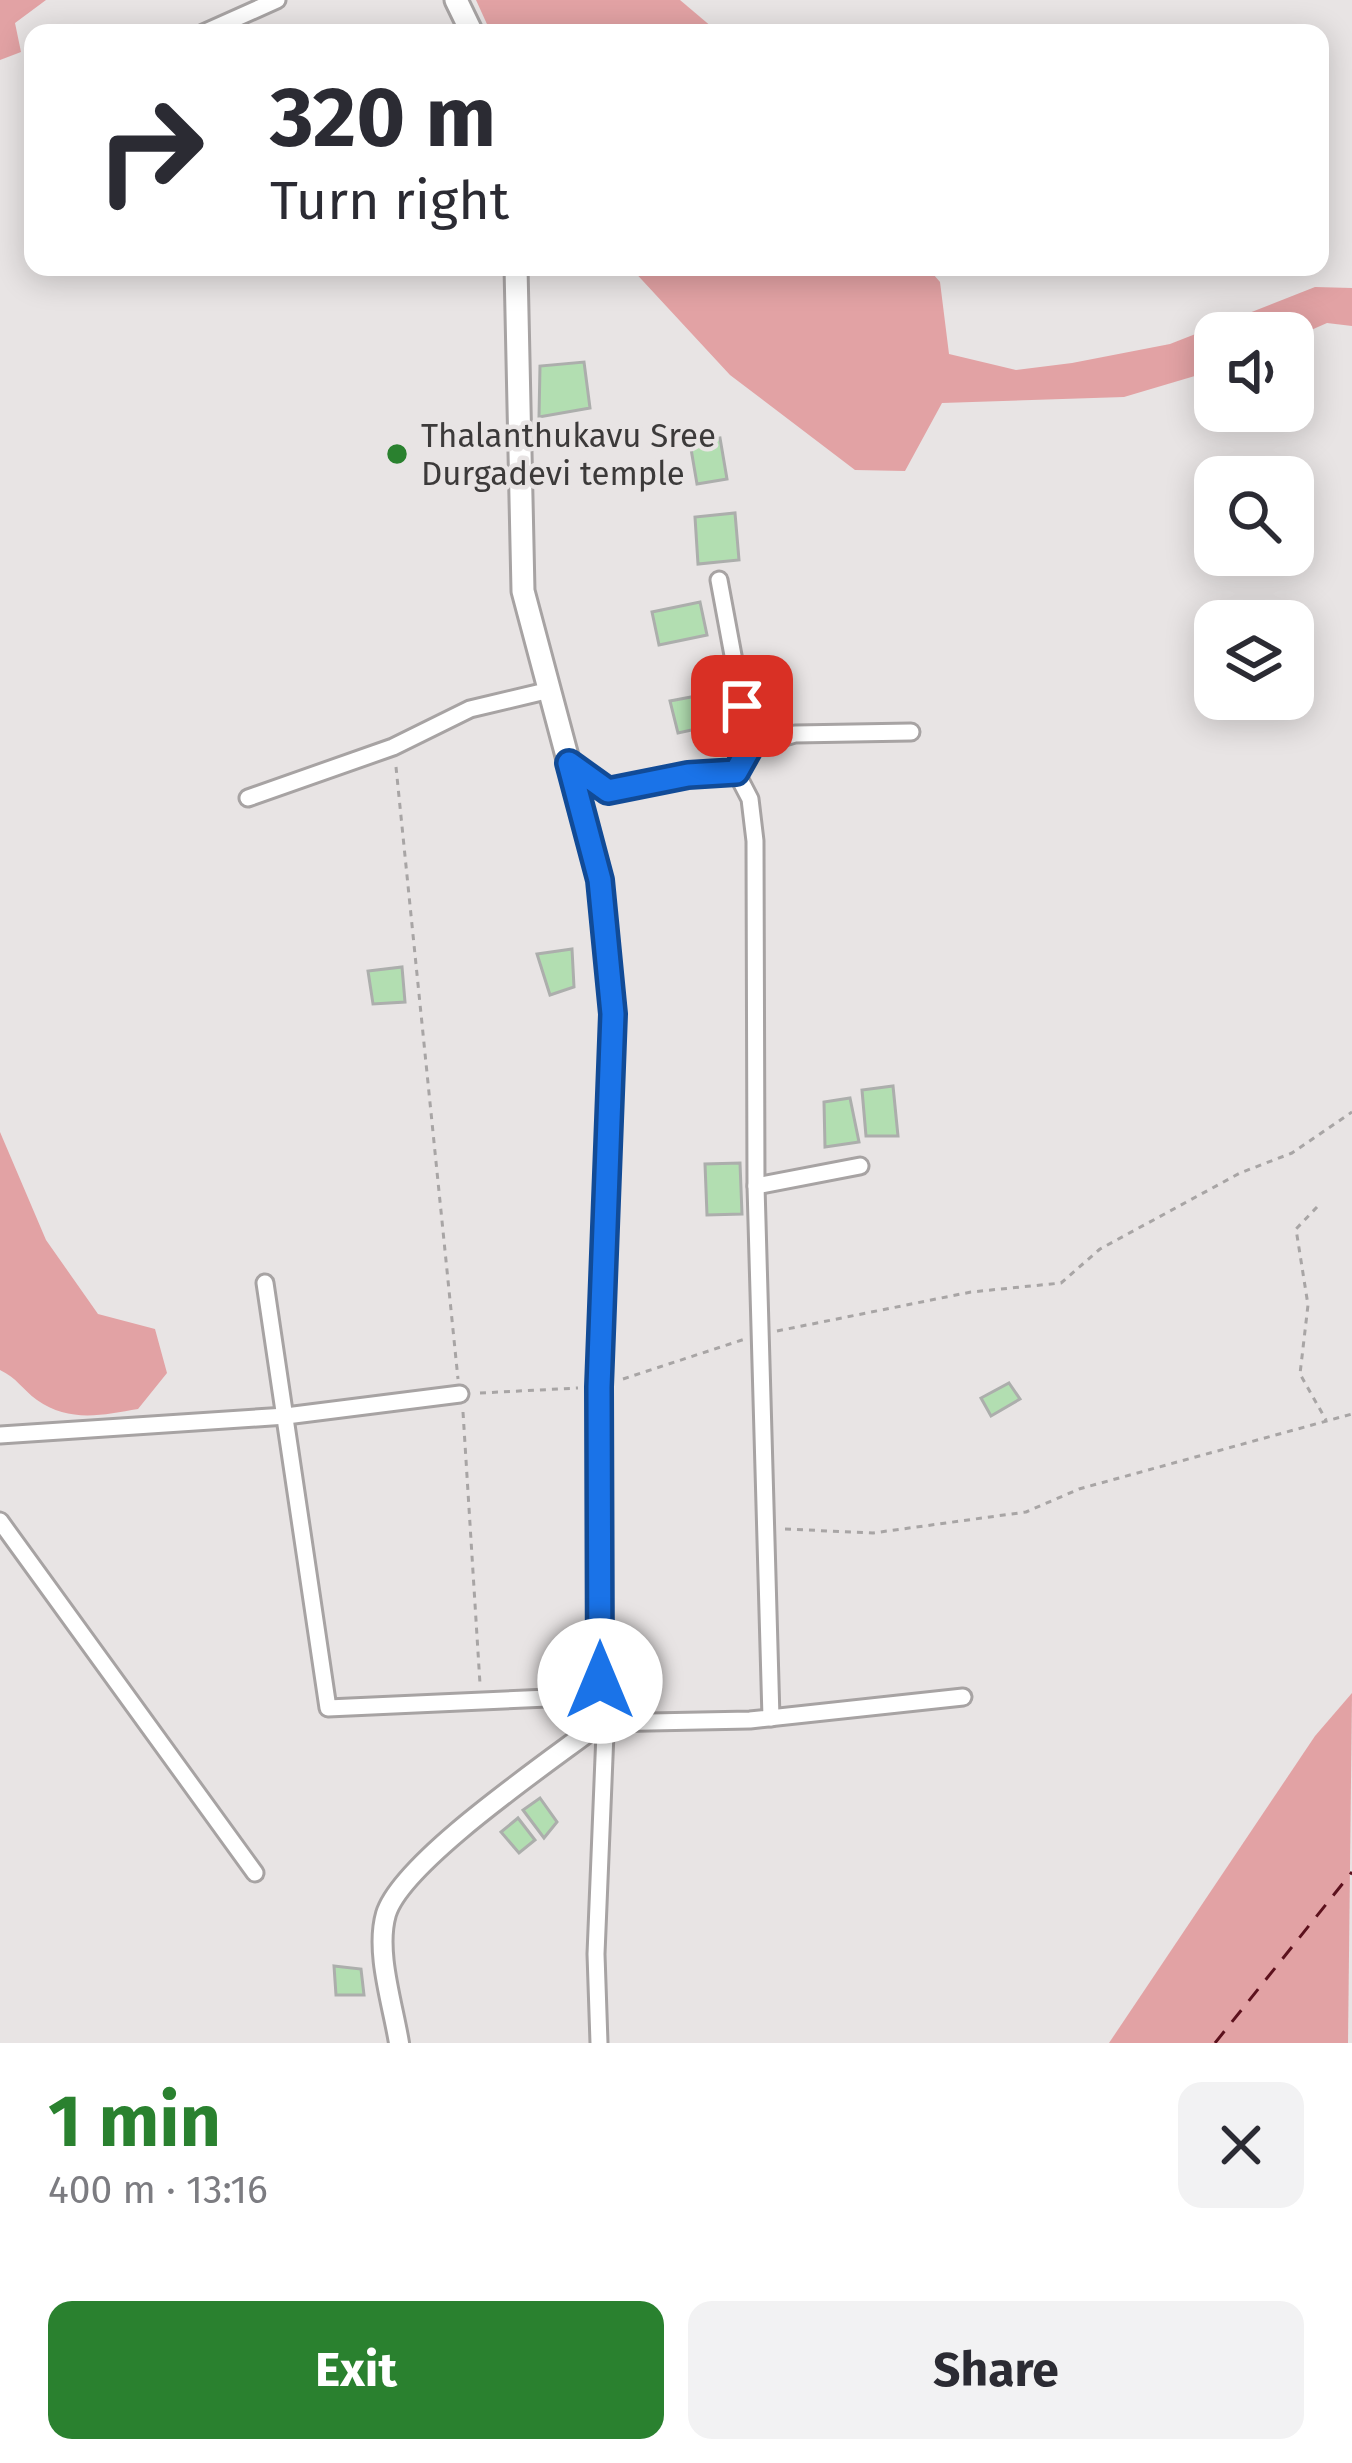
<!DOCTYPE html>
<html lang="en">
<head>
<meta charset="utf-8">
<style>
	:root { --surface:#fff; --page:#f2f2f3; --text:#2b2b33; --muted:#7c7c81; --accent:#2a812f }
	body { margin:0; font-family:"Fira Sans",sans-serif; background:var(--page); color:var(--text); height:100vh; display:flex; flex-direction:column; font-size:45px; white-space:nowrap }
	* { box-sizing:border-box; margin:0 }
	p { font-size:39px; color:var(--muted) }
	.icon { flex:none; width:66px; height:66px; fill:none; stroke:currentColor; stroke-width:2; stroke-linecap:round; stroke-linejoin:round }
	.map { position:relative; height:2043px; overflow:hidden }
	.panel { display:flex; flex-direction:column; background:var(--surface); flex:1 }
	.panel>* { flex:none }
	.banner { position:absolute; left:24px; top:24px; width:1305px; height:252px; border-radius:24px; box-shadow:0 6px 30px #0003; background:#fff; color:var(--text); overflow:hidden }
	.controls { position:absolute; left:1194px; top:312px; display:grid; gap:24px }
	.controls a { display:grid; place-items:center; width:120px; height:120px; border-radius:24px; background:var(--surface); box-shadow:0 6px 30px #0003; font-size:60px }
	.pin { position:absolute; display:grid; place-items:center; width:102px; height:102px; color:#fff; margin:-51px; border-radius:24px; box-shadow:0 6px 18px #0006 }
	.me { position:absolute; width:132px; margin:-66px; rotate:0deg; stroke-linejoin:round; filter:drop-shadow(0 0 9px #0008) }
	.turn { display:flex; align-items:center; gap:42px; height:252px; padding:0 48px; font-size:54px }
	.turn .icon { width:156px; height:156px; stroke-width:2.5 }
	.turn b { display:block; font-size:84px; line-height:102px }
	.round { display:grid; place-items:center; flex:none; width:126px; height:126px; border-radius:24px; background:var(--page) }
	.head { display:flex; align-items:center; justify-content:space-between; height:204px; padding:0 48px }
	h1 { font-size:72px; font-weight:700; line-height:90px; color:var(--accent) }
	.action { display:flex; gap:24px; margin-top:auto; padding:24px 48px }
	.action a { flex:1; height:138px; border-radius:24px; background:var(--accent); color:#fff; font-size:48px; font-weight:700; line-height:138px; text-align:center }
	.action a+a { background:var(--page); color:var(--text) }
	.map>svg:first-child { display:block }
	.water { fill:#e2a2a4 }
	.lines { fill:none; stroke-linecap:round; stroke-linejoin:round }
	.ferry { stroke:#5c111d; stroke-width:3; stroke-dasharray:15 12; stroke-linecap:butt }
	.building { fill:#b2deb1; stroke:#acaeac; stroke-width:3 }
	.minor-casing { stroke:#a7a3a3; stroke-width:21 }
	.tertiary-casing { stroke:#a7a3a3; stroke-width:24 }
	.secondary-casing { stroke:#a7a3a3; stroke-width:27 }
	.path { stroke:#a8a5a5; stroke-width:3; stroke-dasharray:6 6; stroke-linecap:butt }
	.minor { stroke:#fff; stroke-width:15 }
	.tertiary { stroke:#fff; stroke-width:18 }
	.secondary { stroke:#fff; stroke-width:21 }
	.route-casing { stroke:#114b97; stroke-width:30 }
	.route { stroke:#1a73e8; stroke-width:21 }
	.poi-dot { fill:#2a812f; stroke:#e8e4e4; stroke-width:4.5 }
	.labels { text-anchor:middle; stroke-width:9; stroke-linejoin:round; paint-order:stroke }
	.poi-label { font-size:33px; fill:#3c3a3a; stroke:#e8e4e4; text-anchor:start }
</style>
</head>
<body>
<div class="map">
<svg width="1352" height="2043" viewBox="0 0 1352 2043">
	<rect width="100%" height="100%" fill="#e8e4e4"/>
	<g class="water">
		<path d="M0 0H46L15 23 21 52 0 60Z"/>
		<path d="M476 0H680L719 33H491Z"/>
		<path d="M630 267H927L940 282 949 354 1016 370 1072 363 1170 344 1315 287 1352 288V326L1327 323 1293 338V333H1215V370L1124 397 942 403 905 471 855 470 730 375Z"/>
		<path d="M0 1132 46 1240 98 1314 155 1329 167 1373 138 1409C103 1415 69 1423 37 1400 22 1389 17 1378 0 1370Z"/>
		<path d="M1352 1693 1348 2043H1109L1315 1736Z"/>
	</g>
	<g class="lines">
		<path class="ferry" d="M1215 2043 1352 1872"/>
	</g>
	<g class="building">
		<path d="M584 362 590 408 539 417 540 366Z"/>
		<path d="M720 438 727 479 697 484 690 443Z"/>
		<path d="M735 513 739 560 698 564 695 517Z"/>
		<path d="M700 602 707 635 659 645 652 612Z"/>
		<path d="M712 693 719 724 678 733 670 701Z"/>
		<path d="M572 949 574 987 550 995 537 954Z"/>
		<path d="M402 967 405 1002 373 1004 368 971Z"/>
		<path d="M893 1086 898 1136H866L862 1090Z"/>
		<path d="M850 1098 859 1142 825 1147 824 1102Z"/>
		<path d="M740 1163 742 1214 707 1215 705 1164Z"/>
		<path d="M1009 1383 1020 1399 991 1416 981 1398Z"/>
		<path d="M540 1798 557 1822 544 1838 523 1810Z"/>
		<path d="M518 1818 535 1840 519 1853 501 1832Z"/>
		<path d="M334 1966 361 1969 364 1995H336Z"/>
	</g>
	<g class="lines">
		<defs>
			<g id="minor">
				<path d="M203 33 277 0"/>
				<path d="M719 580 750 747 736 772"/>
				<path d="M750 747 795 734 911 732"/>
				<path d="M569 763 608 791 688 775 736 772 750 799 755 841 756 1186 771 1718"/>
				<path d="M248 798 393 747 470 709 550 690"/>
				<path d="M756 1186 860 1166"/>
				<path d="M265 1283 328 1708 571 1697 605 1733 596 1954 599 2043"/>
				<path d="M0 1435 286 1416 460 1394"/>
				<path d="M0 1521 255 1873"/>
				<path d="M600 1723 750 1720 963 1697"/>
			</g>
			<path id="tertiary" d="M399 2043C393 2005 375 1952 386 1914 402 1861 552 1760 600 1723"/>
			<g id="secondary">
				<path d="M456 0 472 33"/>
				<path d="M516 267 523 591 600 880 613 1014 599 1387 600 1723"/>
			</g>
		</defs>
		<use href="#minor" class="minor-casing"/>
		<use href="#tertiary" class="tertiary-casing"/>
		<use href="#secondary" class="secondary-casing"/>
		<g class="path">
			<path d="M396 767 458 1379"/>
			<path d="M1317 1207 1296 1229 1308 1305 1300 1374 1326 1420"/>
			<path d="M777 1331 971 1292 1061 1283 1100 1249 1240 1173 1292 1153 1352 1112"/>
			<path d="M623 1379 745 1339"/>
			<path d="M480 1393 578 1388"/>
			<path d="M463 1412 480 1684"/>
			<path d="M785 1529 873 1533 1026 1512 1079 1489 1352 1414"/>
		</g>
		<use href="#minor" class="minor"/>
		<use href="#tertiary" class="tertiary"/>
		<use href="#secondary" class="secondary"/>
	</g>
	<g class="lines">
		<defs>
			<path id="route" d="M600 1681 599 1387 613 1014 600 880 569 763 608 791 688 775 736 772 750 747 742 706"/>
		</defs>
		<use href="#route" class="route-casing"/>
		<use href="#route" class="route"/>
	</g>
	<circle class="poi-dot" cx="397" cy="454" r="12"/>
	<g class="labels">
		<g class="poi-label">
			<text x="421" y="447">Thalanthukavu Sree<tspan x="421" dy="38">Durgadevi temple</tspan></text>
		</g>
	</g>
</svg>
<div class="controls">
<a><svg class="icon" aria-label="sound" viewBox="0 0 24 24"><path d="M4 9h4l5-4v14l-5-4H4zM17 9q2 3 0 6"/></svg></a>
<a><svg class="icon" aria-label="search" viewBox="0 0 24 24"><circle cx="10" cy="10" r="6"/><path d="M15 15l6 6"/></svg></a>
<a><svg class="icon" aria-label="layers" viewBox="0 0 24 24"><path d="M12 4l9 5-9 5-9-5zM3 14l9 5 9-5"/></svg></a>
</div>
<div class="pin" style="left:742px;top:706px;background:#d93025"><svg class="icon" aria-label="arrive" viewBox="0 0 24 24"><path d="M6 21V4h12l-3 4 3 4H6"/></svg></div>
<svg class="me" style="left:600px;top:1681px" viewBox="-20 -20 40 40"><circle r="19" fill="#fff"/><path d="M0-13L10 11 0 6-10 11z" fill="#1a73e8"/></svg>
<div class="banner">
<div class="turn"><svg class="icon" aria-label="right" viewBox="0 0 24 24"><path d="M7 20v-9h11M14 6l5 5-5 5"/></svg><div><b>320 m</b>Turn right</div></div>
</div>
</div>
<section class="panel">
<div class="head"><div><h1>1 min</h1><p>400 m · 13:16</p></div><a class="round"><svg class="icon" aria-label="close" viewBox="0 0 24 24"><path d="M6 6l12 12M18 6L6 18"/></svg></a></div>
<div class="action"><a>Exit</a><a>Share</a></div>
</section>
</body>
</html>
